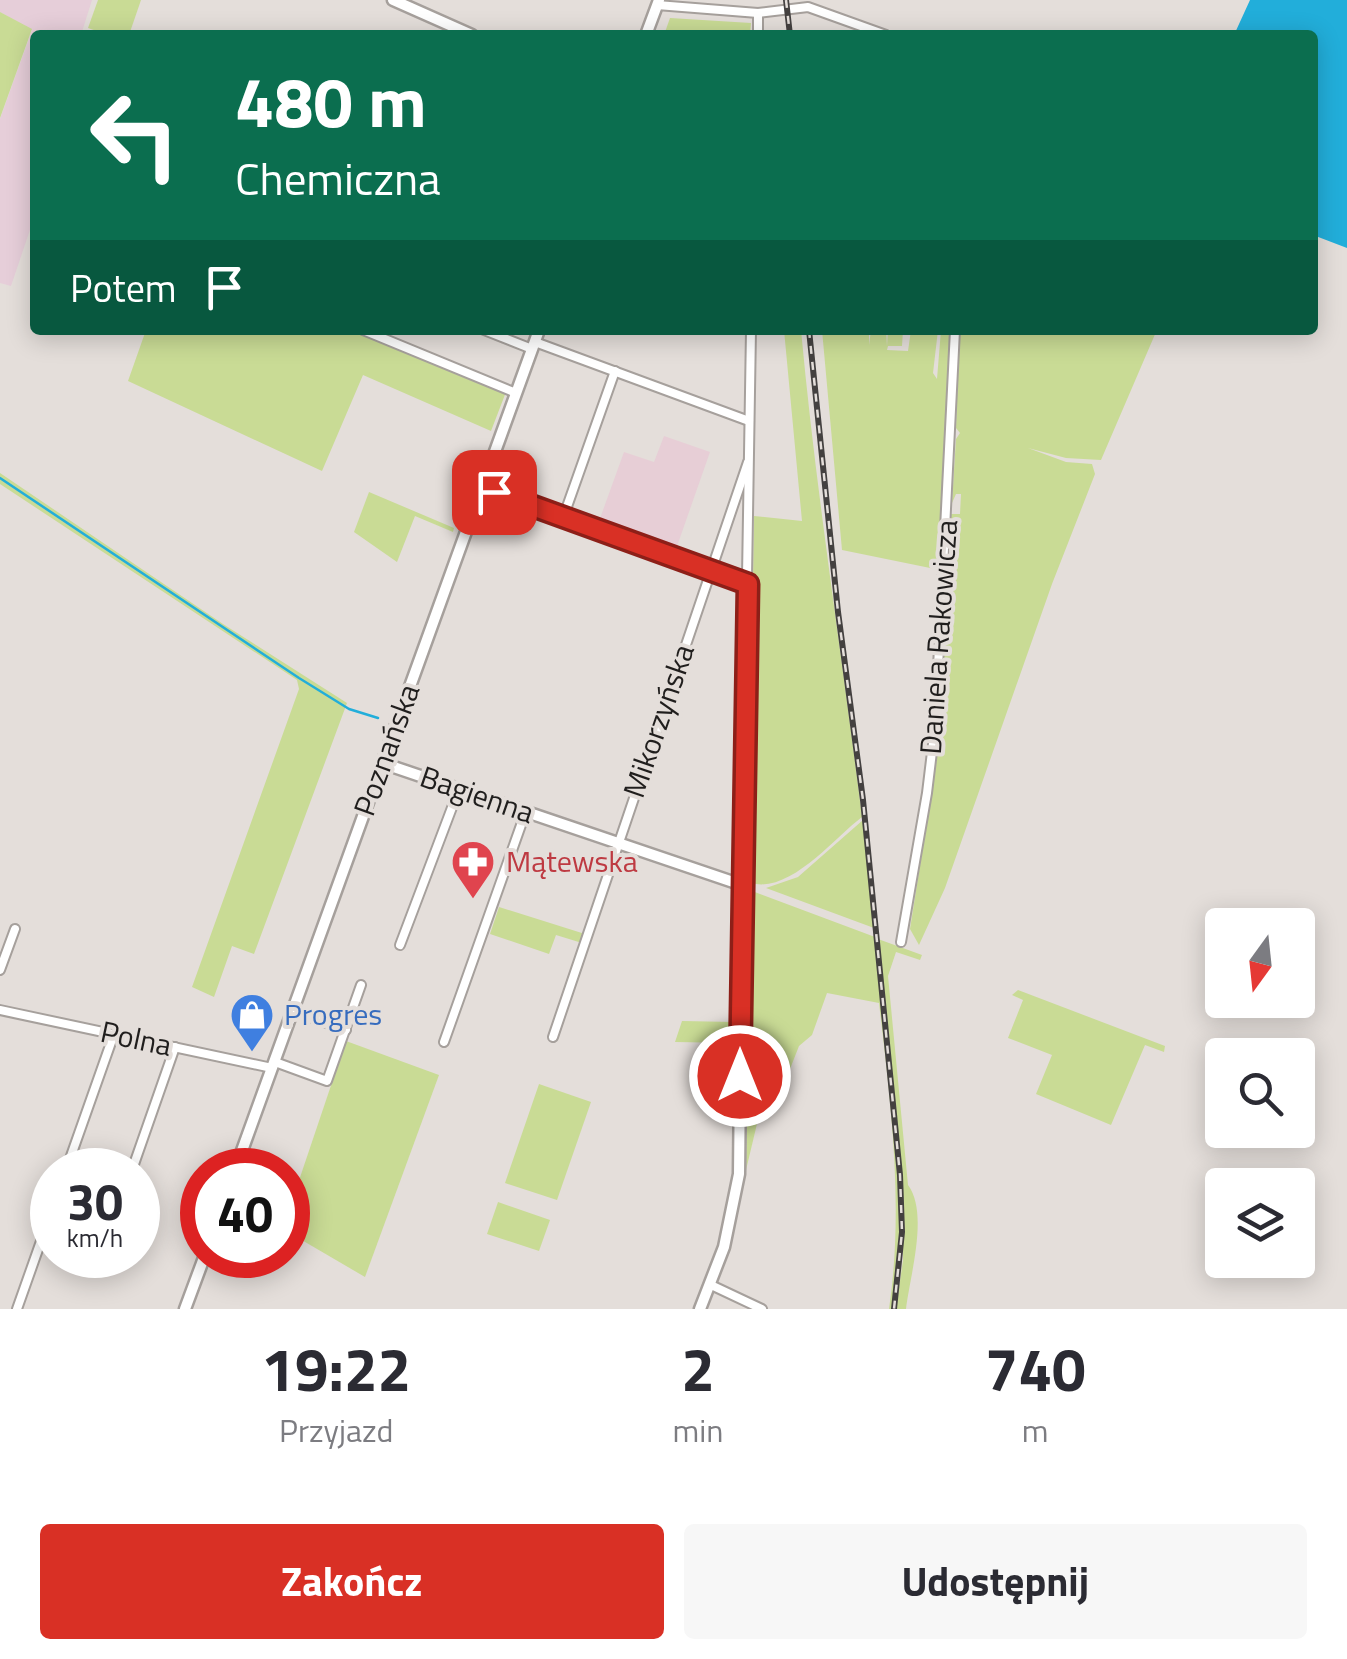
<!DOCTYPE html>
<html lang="pl">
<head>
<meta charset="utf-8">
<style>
	:root { --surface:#fff; --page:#f7f7f7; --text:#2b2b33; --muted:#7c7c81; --accent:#d93025 }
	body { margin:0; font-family:"Titillium Web",sans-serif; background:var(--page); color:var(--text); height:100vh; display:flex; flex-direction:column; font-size:38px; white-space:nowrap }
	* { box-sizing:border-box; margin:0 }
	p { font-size:32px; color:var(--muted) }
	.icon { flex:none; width:55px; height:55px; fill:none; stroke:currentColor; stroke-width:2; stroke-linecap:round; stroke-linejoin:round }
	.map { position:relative; height:1309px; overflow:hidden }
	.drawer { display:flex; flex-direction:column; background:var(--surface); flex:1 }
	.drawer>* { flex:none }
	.banner { position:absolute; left:30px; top:30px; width:1288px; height:305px; border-radius:10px; box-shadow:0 5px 25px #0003; background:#0b6e4f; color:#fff; overflow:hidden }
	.needle { width:65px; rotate:195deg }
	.controls { position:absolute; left:1205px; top:908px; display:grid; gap:20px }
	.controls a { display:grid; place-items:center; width:110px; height:110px; border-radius:10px; background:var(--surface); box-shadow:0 5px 25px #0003; font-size:50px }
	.speed { position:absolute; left:30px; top:1148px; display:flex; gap:20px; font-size:50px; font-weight:700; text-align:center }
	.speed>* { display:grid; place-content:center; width:130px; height:130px; border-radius:50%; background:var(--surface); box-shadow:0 5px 25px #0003; line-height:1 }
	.speed small { font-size:25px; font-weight:400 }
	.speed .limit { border:15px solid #d22; background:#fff; color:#111 }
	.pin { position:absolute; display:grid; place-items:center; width:85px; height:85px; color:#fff; margin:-42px; border-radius:20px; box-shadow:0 5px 15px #0006 }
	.me { position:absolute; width:110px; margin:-55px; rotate:0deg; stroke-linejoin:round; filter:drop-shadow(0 0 8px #0008) }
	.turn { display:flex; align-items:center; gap:35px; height:210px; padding:0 40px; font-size:45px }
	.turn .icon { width:130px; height:130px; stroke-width:2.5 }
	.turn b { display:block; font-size:70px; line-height:85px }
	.then { display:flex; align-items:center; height:95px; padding:0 40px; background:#0003; gap:20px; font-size:38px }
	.eta { display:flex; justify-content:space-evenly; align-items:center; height:170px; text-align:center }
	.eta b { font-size:60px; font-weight:700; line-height:70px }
	.primary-button { display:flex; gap:20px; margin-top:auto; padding:20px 40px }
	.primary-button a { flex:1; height:115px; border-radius:10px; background:var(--accent); color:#fff; font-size:40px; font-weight:700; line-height:115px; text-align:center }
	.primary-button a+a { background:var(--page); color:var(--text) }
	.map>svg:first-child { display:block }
	.commercial { fill:#e6ced9 }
	.education { fill:#e7ced6 }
	.green { fill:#c9db95 }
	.water { fill:#22aeda }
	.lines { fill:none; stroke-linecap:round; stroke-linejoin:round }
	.stream { stroke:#22aeda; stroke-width:2.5 }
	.street-casing { stroke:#a6a09c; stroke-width:12 }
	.secondary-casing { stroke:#a6a09c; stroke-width:15 }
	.street { stroke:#fff; stroke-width:8 }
	.secondary { stroke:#fff; stroke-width:10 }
	.rail-casing { stroke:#444140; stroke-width:6 }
	.rail { stroke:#e4deda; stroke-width:2.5; stroke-dasharray:8; stroke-linecap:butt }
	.route-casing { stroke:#8d1f18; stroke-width:25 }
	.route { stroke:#d93025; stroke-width:18 }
	.labels { text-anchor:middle; stroke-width:8; stroke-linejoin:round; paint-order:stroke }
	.street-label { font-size:30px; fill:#201e1d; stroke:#e4deda }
	.health-label { font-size:30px; fill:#be3a42; stroke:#e4deda; text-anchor:start }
	.shop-label { font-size:30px; fill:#366cbe; stroke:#e4deda; text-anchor:start }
</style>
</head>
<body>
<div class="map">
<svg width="1347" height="1309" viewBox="0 0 1347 1309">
	<rect width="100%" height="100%" fill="#e4deda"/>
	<path class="commercial" d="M0 0H92L81 35H35V215L11 286 0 283V119L32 30 0 12Z"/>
	<path class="education" d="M664 436 710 452 675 552 598 524 624 452 654 462Z"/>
	<g class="green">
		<path d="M98 0H141L129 35H108L88 28Z"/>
		<path d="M0 12 32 29 0 118Z"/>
		<path d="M670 18 751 23 750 35H664Z"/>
		<path d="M146 330H350L506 392 491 431 363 375 322 471 128 381Z"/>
		<path d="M784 330H801C816 493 842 654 862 817 834 838 790 894 751 883L749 848 754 516 802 521Z"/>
		<path d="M822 330H869V345L871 330H886L887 346 888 330H903L902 346H888L887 350 908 351 911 330H938L933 373 937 379 941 330H952L940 570 842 550Z"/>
		<path d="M959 330H1162L1156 332 1101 460 1066 458 1028 448 1066 462 1092 464 1095 474 1052 584 945 888 919 945 910 929 936 764 951 514H960L961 494H956L952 503 956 439 960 433 956 428Z"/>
		<path d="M0 473 223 624 347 703 254 954 232 946 214 997 192 987 299 689 297 680 0 484Z"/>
		<path d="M369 492 454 528 453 532 415 516 397 562 354 532Z"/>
		<path d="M863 820 874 928 766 888 798 877Z"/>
		<path d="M752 891 875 937C888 1059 911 1187 893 1309H889C904 1208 891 1104 879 1003L827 993 812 1035 799 1046 777 1102 761 1107 746 1170Z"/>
		<path d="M499 907 585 934 582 943 556 935 549 954 490 934Z"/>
		<path d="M878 939 922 955 920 960 896 952 888 976 908 1185C929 1213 910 1275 906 1309H896L903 1260V1203Z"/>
		<path d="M1018 990 1165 1046 1164 1052 1145 1045 1111 1125 1036 1094 1052 1055 1008 1038 1023 1000 1012 995Z"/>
		<path d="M682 1021 734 1022V1043L675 1042Z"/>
		<path d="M346 1041 439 1075 365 1277 288 1232V1213Z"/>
		<path d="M539 1084 591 1102 557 1200 505 1183Z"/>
		<path d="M498 1202 550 1220 539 1251 487 1234Z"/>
	</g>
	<path class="water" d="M1250 0H1347V248L1313 235 1312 35H1234Z"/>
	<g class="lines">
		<path class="stream" d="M0 478 299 678 349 709 378 718"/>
		<defs>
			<g id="street">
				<path d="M657 5 758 13 808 7 886 35"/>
				<path d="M758 13V35"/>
				<path d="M363 330 516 393"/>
				<path d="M484 330 532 349"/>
				<path d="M535 342 749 421"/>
				<path d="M482 487 747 584"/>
				<path d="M563 518 615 371"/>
				<path d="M742 885 751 330"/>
				<path d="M901 942 927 793 935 727 955 330"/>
				<path d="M400 945 459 789"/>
				<path d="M0 970 15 929"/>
				<path d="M0 1010 272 1068"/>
				<path d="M293 1011 346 1030"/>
				<path d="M553 1037 748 462"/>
				<path d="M444 1042 526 811"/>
				<path d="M275 1062 327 1081 361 985"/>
				<path d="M66 1170 114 1034"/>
				<path d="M132 1170 175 1047"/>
				<path d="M711 1285 762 1309"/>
				<path d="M17 1309 52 1210"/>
			</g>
			<g id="secondary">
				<path d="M393 0 472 35"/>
				<path d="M646 35 659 0"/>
				<path d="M382 763 742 885 739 1174 724 1247 700 1309"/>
				<path d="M235 1170 539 330"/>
				<path d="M185 1309 205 1255"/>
			</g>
		</defs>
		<use href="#street" class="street-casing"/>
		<use href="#secondary" class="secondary-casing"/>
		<use href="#street" class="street"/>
		<use href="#secondary" class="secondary"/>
		<defs>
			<g id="rail">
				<path d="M786 0 790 35"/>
				<path d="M809 330 838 612 863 800 900 1175 902 1232 894 1309"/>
			</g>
		</defs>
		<use href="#rail" class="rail-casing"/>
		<use href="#rail" class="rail"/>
	</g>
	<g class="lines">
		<defs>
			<path id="route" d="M494 492 748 584 740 1076"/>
		</defs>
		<use href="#route" class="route-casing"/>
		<use href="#route" class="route"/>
	</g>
	<defs>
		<symbol id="pharmacy-pin" viewBox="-11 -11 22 30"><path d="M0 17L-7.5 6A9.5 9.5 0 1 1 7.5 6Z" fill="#e0444e" stroke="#e4deda"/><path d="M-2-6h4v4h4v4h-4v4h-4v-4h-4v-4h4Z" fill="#fff"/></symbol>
		<symbol id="shop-pin" viewBox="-11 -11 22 30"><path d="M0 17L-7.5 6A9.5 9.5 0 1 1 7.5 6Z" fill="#3f7fe0" stroke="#e4deda"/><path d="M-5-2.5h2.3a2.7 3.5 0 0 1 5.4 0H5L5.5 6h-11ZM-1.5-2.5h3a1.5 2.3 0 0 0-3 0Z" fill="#fff"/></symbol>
	</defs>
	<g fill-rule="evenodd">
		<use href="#pharmacy-pin" x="448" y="837" width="50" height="68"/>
		<use href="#shop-pin" x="227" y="990" width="50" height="68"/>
	</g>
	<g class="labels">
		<g class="street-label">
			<text transform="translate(939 637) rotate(-86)" y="10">Daniela Rakowicza</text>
			<text transform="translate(659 721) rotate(-71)" y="10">Mikorzyńska</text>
			<text transform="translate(387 750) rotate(-70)" y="10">Poznańska</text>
			<text transform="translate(477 795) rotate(19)" y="10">Bagienna</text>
			<text transform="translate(136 1039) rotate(12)" y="10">Polna</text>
		</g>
		<g class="health-label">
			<text x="506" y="872">Mątewska</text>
		</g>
		<g class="shop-label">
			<text x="284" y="1025">Progres</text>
		</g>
	</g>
</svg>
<div class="controls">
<a><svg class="needle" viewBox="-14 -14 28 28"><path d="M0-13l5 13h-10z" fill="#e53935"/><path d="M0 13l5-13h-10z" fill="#7c7c81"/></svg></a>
<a><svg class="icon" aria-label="search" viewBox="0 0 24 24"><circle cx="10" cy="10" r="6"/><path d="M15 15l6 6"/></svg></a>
<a><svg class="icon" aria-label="layers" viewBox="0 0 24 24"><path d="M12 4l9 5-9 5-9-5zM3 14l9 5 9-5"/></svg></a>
</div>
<div class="speed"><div>30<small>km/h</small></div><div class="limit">40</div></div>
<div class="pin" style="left:494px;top:492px;background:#d93025"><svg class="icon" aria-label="arrive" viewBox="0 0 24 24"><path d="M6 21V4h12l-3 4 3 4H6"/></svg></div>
<svg class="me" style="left:740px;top:1076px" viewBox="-20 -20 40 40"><circle r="17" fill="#d93025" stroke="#fff" stroke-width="3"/><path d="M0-11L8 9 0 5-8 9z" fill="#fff"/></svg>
<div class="banner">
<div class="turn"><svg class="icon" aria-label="left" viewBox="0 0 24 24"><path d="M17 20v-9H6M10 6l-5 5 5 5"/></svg><div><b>480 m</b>Chemiczna</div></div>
<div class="then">Potem<svg class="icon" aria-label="arrive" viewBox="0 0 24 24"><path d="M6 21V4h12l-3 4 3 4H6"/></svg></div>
</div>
</div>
<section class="drawer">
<div class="eta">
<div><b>19:22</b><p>Przyjazd</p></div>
<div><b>2</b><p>min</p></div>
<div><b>740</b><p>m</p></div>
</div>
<div class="primary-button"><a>Zakończ</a><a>Udostępnij</a></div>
</section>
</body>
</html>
